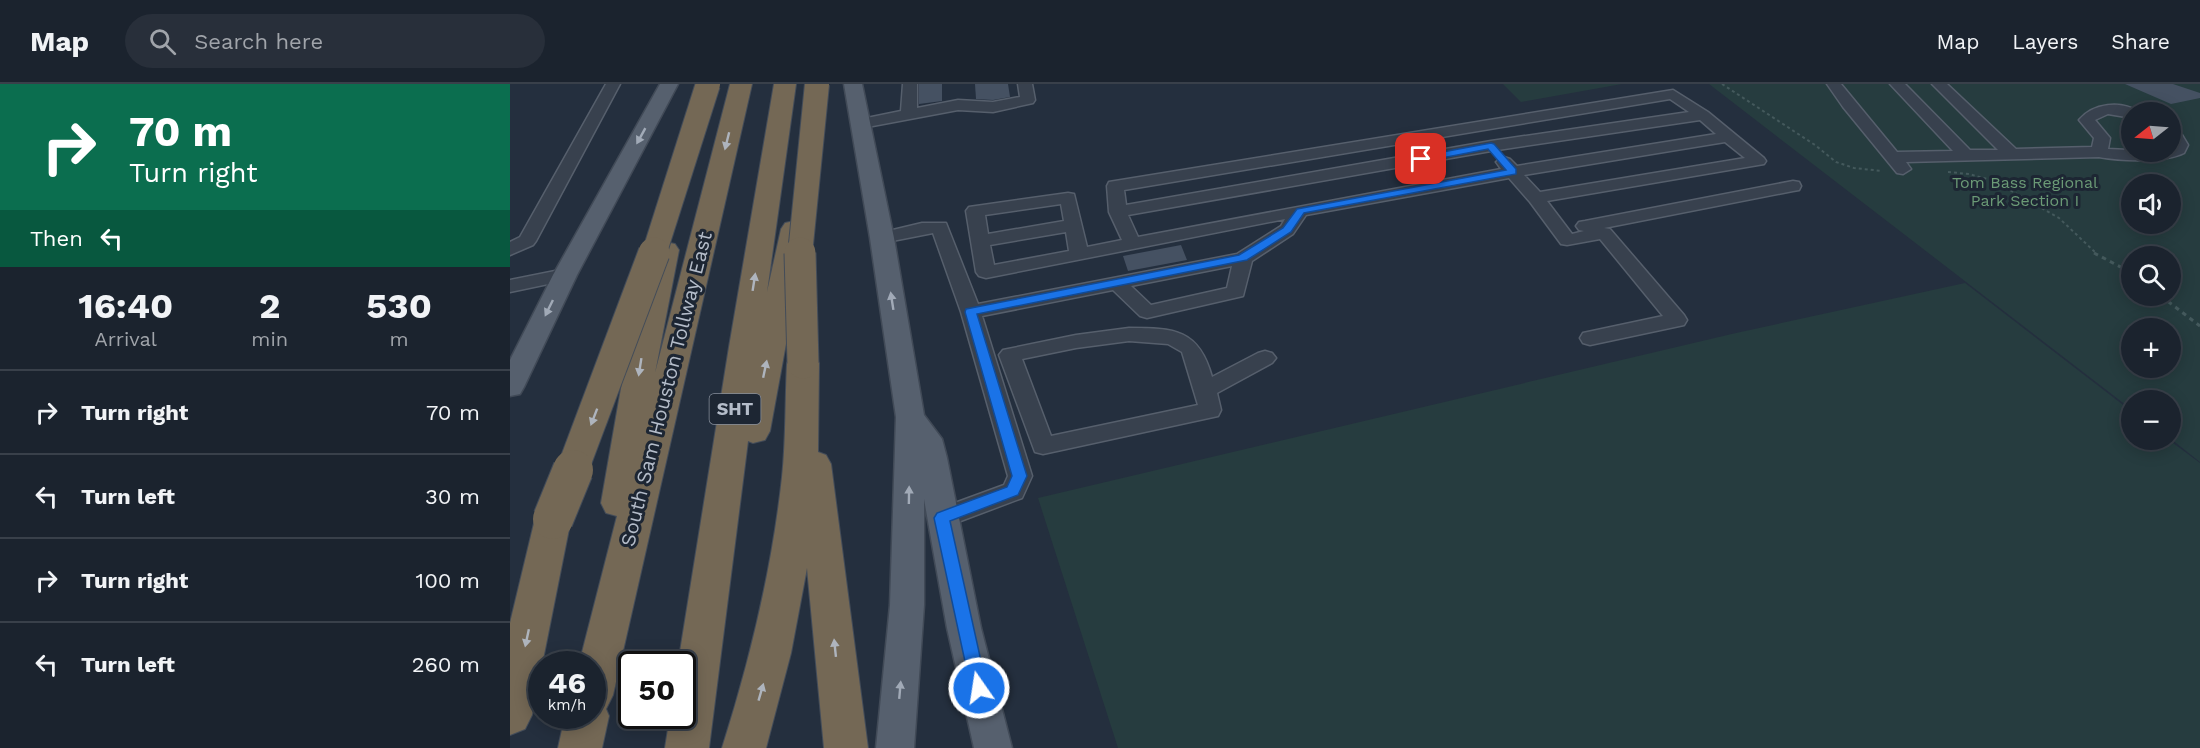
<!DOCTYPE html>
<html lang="en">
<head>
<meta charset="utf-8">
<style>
	:root { --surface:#1b232e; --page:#282f3a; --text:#f1f3f6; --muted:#a0a4aa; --line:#39404a }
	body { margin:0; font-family:"Work Sans",sans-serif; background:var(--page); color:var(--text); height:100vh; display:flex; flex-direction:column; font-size:22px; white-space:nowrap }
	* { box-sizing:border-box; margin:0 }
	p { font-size:20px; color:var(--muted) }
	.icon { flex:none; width:33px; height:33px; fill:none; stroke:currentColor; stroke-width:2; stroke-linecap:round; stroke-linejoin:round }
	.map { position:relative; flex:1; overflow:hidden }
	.sheet { display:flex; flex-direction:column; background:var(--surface); width:510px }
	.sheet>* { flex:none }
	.top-card { background:#0b6e4f; color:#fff; overflow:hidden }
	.needle { width:39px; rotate:253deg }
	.fabs { position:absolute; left:1611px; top:18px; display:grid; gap:12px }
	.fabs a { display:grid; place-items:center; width:60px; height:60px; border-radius:50%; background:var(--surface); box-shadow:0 3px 15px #0003,0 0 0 2px var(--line); font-size:30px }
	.speed { position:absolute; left:18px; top:567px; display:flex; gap:12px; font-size:30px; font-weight:700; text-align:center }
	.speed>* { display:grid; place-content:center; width:78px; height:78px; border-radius:50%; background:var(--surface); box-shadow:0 3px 15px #0003,0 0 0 2px var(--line); line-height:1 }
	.speed small { font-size:15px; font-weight:400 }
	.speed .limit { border:3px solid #111; border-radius:9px; background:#fff; color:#111 }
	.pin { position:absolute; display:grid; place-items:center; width:51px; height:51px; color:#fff; margin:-26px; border-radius:12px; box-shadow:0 3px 9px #0006 }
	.me { position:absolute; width:66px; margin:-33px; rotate:347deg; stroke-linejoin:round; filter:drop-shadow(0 0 4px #0008) }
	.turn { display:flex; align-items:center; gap:21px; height:126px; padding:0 30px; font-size:27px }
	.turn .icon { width:78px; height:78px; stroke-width:2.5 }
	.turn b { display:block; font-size:42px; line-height:51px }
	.then { display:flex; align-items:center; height:57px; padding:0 30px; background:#0003; gap:12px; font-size:22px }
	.eta { display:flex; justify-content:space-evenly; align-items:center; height:102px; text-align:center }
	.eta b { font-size:36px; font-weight:700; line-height:42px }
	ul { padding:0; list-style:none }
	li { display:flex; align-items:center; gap:18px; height:84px; padding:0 30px; border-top:2px solid var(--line) }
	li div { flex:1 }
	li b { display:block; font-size:22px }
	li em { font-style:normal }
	header { display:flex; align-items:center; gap:36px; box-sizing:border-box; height:84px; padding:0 30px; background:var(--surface); border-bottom:2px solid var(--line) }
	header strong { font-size:28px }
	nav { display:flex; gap:33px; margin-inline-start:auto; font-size:21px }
	.search { width:420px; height:54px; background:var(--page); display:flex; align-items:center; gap:15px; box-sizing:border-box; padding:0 21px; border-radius:33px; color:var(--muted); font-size:22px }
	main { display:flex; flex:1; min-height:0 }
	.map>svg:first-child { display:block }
	.green { fill:#263c3f; fill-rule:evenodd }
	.building { fill:#455162 }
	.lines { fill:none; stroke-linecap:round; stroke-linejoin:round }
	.minor-casing { stroke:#565f6c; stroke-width:3 }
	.major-casing { stroke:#414a57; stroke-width:3 }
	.highway-casing { stroke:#434c59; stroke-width:2 }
	.path-far1 { stroke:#44595c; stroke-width:2; stroke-dasharray:3 3; stroke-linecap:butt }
	.path { stroke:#44595c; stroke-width:3; stroke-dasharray:4.5 4.5; stroke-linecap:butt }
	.minor { fill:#38414e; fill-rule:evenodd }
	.major { fill:#56606e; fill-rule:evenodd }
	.highway { fill:#746855; fill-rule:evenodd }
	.highway-bridge-far2-casing { stroke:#434c59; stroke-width:26; stroke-linecap:butt }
	.highway-bridge-far1-casing { stroke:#434c59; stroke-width:33; stroke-linecap:butt }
	.highway-bridge-casing { stroke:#434c59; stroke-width:42; stroke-linecap:butt }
	.highway-bridge-far2 { stroke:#746855; stroke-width:24 }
	.highway-bridge-far1 { stroke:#746855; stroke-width:31 }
	.highway-bridge { stroke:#746855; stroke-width:40 }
	.oneway { fill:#a1aab7 }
	.oneway2 { fill:#aeb4bd }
	.route { fill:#1a73e8; stroke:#114b97; stroke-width:1.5 }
	.labels { text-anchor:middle; stroke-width:6; stroke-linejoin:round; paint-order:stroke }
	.far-park-label { font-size:16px; fill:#6b9a76; stroke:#1d2633 }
	.shield { fill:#1d2633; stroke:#878f9c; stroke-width:1.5 }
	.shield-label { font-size:18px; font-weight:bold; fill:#b4bcc9 }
	.street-label { font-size:20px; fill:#b4bcc9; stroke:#1d2633 }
</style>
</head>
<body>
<header>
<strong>Map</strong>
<div class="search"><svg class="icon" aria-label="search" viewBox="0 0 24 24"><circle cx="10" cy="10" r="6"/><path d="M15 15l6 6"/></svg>Search here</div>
<nav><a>Map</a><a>Layers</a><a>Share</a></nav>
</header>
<main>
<section class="sheet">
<div class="top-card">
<div class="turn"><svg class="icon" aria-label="right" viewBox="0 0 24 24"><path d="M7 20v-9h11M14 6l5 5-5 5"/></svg><div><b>70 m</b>Turn right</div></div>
<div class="then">Then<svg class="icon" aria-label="left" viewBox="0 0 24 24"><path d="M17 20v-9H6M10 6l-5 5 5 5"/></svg></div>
</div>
<div class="eta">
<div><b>16:40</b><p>Arrival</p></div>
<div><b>2</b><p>min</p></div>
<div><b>530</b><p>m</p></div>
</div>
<ul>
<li><svg class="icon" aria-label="right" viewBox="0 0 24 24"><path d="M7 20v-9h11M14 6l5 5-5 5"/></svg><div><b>Turn right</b></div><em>70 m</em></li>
<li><svg class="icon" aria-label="left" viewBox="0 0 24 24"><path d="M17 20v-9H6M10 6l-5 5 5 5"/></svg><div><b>Turn left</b></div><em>30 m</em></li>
<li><svg class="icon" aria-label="right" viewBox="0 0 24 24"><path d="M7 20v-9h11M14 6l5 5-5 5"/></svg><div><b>Turn right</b></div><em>100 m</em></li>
<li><svg class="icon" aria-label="left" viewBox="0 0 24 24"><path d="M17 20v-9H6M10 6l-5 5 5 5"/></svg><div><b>Turn left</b></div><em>260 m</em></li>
</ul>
</section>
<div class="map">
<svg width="1690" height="664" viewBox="0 0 1690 664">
	<rect width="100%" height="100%" fill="#242f3e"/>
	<g class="green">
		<path d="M993 0H1112L1011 18Z"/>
		<path d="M1199 0H1690V378L1661 355 1660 316H1622L1621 325ZM1622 28H1660V68H1622ZM1622 100H1660V140H1622ZM1622 172H1660V212H1622ZM1622 244H1660V284H1622Z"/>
		<path d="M1455 199 1621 327 1622 356H1659L1690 379V664H608L528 414 1226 249Z"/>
	</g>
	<g class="building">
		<path d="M409 0H432V17L409 20Z"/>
		<path d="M465 0H498L500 13 483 16 466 15Z"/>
		<path d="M1615 0H1663L1690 9V14L1661 20Z"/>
		<path d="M671 161 677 176 618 187 613 172Z"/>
	</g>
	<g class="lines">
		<defs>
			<g id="minor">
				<path d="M96 0H110L26 157 23 161 0 171V158L10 153Z"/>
				<path d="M393 0H407V24L448 16 483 18 510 13 508 0H522L525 16 523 19 483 28 448 26 352 44 347 42 344 39 347 36 391 27Z"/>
				<path d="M1317 0H1331L1387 68 1443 67 1380 0H1395L1460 66H1488L1422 0H1437L1506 65 1582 63 1584 54 1569 36C1583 19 1611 16 1629 28H1622V34L1598 30 1585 36 1600 54 1598 65 1660 68V45L1672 51 1678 61 1674 69C1654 79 1611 77 1589 73L1396 78 1401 85 1393 90 1387 89 1333 23Z"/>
				<path d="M1163 6 1198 28 1254 74 1256 77 1254 80 1037 117 1062 150 1074 147 1069 146 1066 142 1069 138 1075 137 1283 97 1289 98 1291 102 1289 106 1283 107 1094 144 1100 145 1174 231 1177 236 1174 241 1080 261 1073 259 1070 254 1073 249 1153 232 1090 155 1057 161 1051 160 1020 118 999 94 796 131 783 150 742 177 733 212 637 234 630 232 603 206 472 232 522 392 512 414 432 444 423 441 420 434 423 427 494 401 498 392 451 228 423 149 372 159 366 158 363 154 366 150 412 139H436L468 220 727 170 771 142 775 135 476 194 469 192 466 188 456 127 459 123 558 109 564 110 577 163 612 156 599 128 597 102 599 98ZM1160 15 1179 28 981 57 616 121 614 106ZM1190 36 1206 50 1007 82 1000 75 994 73 986 78 991 85 628 153 618 131 981 67ZM1215 58 1235 74 1030 108 1014 91ZM551 120 554 137 478 150 475 131ZM556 148 559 167 484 181 480 161ZM722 182 717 204 641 221 621 202Z"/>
				<path d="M55 185 62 187 65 191 62 195 0 208V196Z"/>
				<path d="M619 244C664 244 689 245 702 293L748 269 755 267 762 269 766 274 762 279 707 309 711 326 708 332 533 370 525 368 489 271 493 266 566 251ZM619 257 658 260 672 268 688 321 541 352 512 275 566 264Z"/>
			</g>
			<g id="major">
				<path d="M150 0H168L67 191 14 303 10 310 0 312V276L43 191Z"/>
				<path d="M334 0H352L384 154 414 331 432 355 437 374 471 544 502 664H464L437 544 414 415V521L404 664H366L380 521 386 333 360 154Z"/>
			</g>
			<g id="highway">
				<path d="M220 0H242L103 611 96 625 99 632 92 664H48L55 632H82V580H69L107 432 96 429 91 419 117 270 141 166 145 160 155 158 165 160 169 166 145 289Z"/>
				<path d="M264 0H286L257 208 271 145 275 139 284 137 293 139 297 145 260 347 255 356 243 359 238 357 199 664H155L160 632H172V580H168L219 263Z"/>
				<path d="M293 269 304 272 309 279 308 368 316 371 321 380 358 664H314L297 484 281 569 256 664H212C240 576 262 485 272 393 276 355 275 317 277 279L282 272Z"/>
				<path d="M43 421 56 425 61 435 22 631 15 645 0 651V539L25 435 30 425Z"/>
			</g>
		</defs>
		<use href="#minor" class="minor-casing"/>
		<use href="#major" class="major-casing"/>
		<use href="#highway" class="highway-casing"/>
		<g class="path-far1">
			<path d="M1212 0 1305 61 1326 78 1344 84 1372 87"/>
			<path d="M1438 88 1459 90 1484 97 1549 134 1587 170"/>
		</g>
		<g class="path">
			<path d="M1584 169 1622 189"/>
			<path d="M1651 212 1690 242"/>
		</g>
		<use href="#minor" class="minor"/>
		<use href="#major" class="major"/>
		<use href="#highway" class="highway"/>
		<defs>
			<g id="highway-bridge-far2">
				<path d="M144 170 198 0"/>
				<path d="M290 170 307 0"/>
			</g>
			<g id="highway-bridge-far1">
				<path d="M290 169 293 279"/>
				<path d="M62 387 144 169"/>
			</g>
			<path id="highway-bridge" d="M43 435 63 386"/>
		</defs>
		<use href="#highway-bridge-far2" class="highway-bridge-far2-casing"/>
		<use href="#highway-bridge-far1" class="highway-bridge-far1-casing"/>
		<use href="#highway-bridge" class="highway-bridge-casing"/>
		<use href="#highway-bridge-far2" class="highway-bridge-far2"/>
		<use href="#highway-bridge-far1" class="highway-bridge-far1"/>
		<use href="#highway-bridge" class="highway-bridge"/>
	</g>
	<defs><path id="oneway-solid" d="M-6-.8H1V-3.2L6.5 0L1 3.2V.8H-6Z" transform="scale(1.5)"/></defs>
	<g class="oneway">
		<use href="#oneway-solid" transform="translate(131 52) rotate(119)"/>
		<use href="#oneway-solid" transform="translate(382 217) rotate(-99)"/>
		<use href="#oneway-solid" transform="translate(39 224) rotate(116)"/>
		<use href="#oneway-solid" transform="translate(399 411) rotate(-89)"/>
		<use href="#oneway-solid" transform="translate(390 606) rotate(-85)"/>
	</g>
	<g class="oneway2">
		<use href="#oneway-solid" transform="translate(217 57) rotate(104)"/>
		<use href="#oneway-solid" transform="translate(244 198) rotate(-81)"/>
		<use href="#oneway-solid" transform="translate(130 283) rotate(99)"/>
		<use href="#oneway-solid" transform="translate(255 285) rotate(-78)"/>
		<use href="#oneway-solid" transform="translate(84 333) rotate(111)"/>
		<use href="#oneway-solid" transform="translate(17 554) rotate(102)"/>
		<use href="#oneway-solid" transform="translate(325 564) rotate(-96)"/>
		<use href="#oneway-solid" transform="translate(251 608) rotate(-74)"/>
	</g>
	<path class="route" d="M981 59 984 60 1006 85V90L794 129 781 148 737 176 467 230 517 392 508 411 440 437 477 604 475 610 469 612 462 610 424 434 427 429 497 403 502 392 455 228 456 225 729 171 773 144 787 125 996 86 978 65 911 78 906 75 911 72Z"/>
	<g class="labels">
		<g class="far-park-label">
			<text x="1515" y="104">Tom Bass Regional<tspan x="1515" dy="18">Park Section I</tspan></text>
		</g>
		<rect class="shield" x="199.5" y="310" width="51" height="30" rx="4.5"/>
		<g class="shield-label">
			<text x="225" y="331">SHT</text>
		</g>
		<g class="street-label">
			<text transform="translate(156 305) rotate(-76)" y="7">South Sam Houston Tollway East</text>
		</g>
	</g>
</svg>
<div class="fabs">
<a><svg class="needle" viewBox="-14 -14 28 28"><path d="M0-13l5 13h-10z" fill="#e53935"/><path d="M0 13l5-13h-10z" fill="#a0a4aa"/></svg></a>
<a><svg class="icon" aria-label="sound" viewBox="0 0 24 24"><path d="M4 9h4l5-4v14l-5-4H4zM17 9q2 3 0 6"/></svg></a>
<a><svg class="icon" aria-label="search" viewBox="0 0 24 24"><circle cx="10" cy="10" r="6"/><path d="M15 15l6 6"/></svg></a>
<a>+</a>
<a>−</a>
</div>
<div class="speed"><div>46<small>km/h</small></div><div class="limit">50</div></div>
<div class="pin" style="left:911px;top:75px;background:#d93025"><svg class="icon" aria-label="arrive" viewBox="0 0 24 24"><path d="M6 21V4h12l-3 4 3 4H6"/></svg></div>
<svg class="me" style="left:469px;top:604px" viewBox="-20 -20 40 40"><circle r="17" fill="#1a73e8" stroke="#fff" stroke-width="3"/><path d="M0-11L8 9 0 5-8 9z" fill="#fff"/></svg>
</div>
</main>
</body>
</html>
